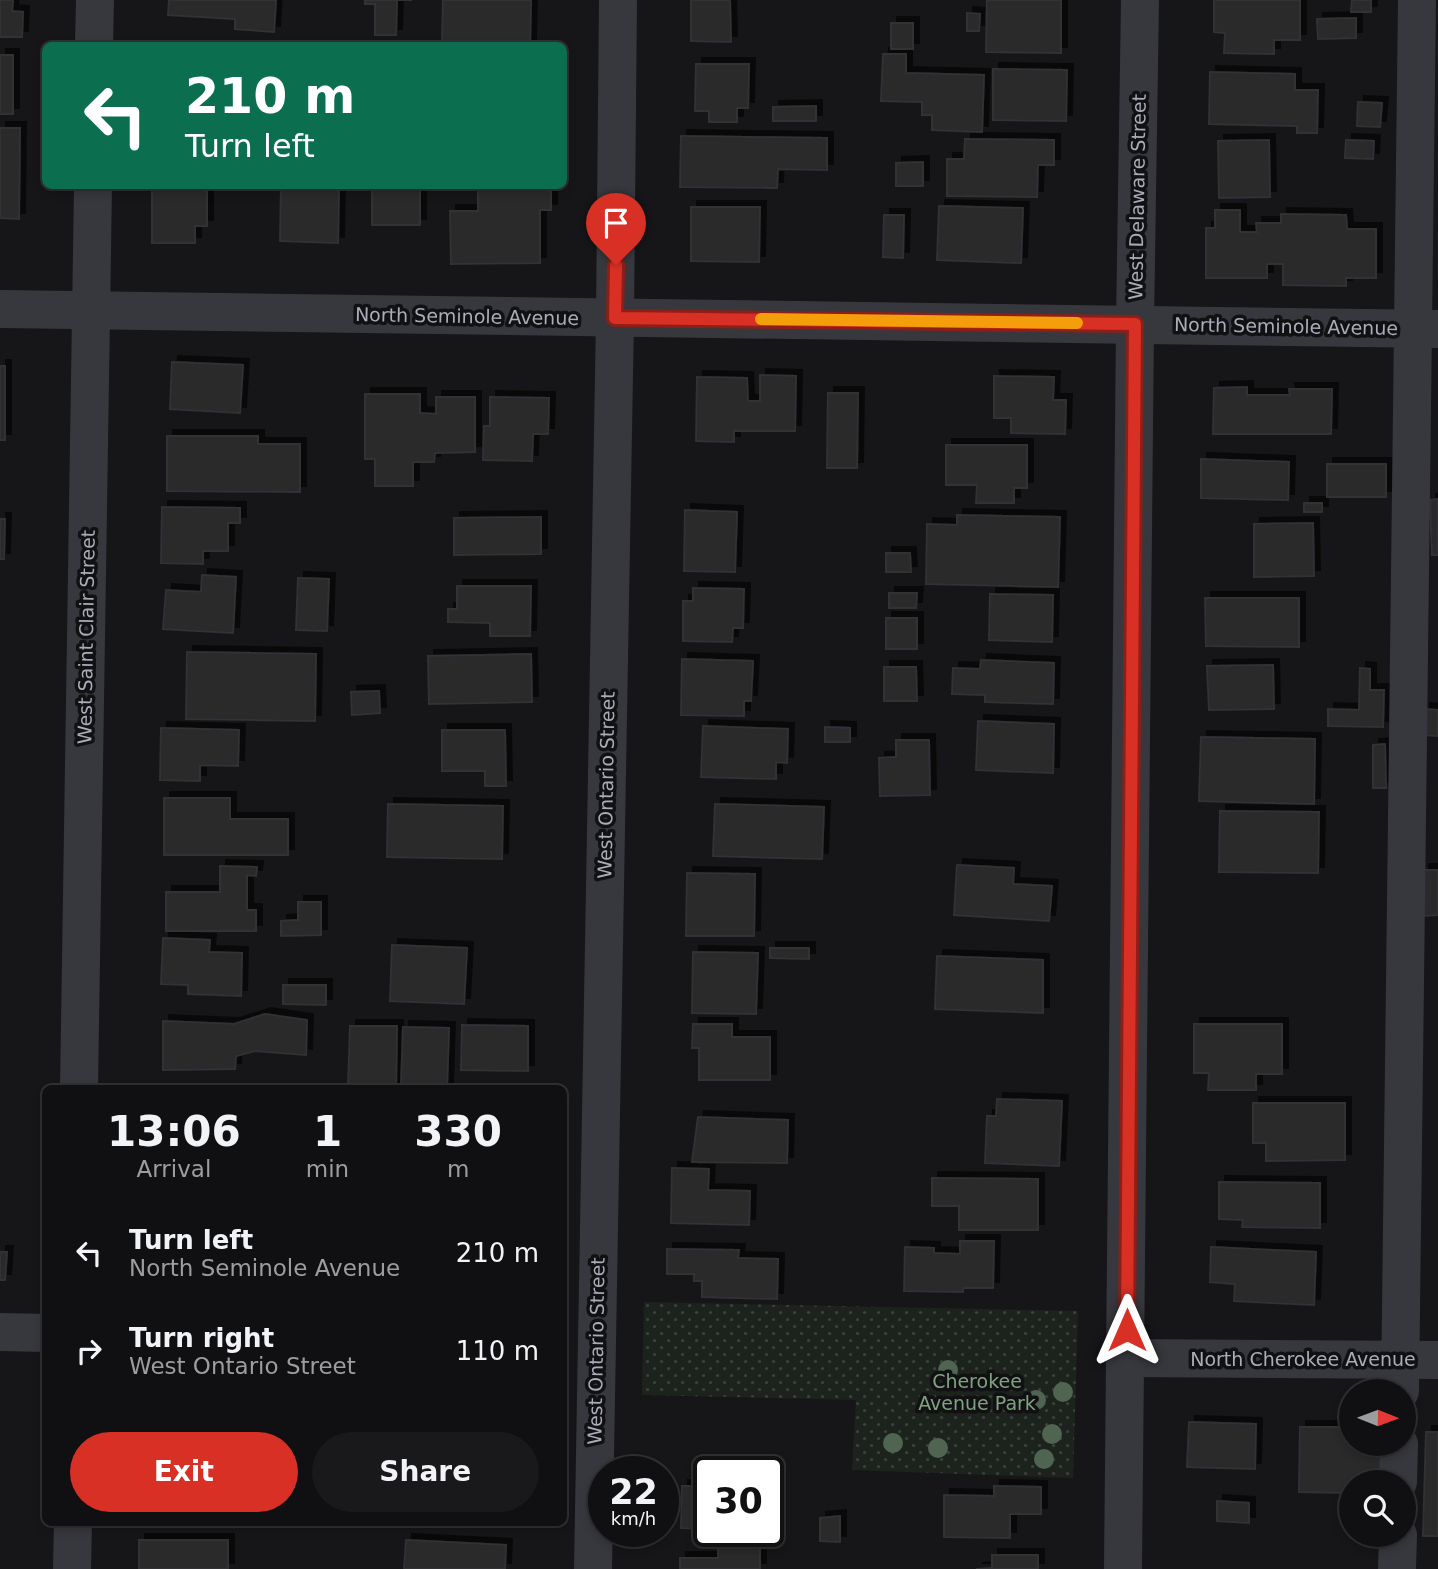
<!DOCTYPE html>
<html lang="en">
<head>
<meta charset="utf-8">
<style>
	:root { --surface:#101012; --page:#19191b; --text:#f1f3f6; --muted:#9c9d9f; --line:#303032; --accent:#d93025 }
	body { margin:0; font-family:"DejaVu Sans",sans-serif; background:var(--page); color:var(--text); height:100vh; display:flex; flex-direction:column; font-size:26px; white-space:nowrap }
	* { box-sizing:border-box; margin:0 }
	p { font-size:23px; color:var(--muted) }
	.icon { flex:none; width:38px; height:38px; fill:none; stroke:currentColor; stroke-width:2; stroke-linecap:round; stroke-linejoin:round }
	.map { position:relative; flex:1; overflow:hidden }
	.sheet { position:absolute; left:42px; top:1085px; width:525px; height:441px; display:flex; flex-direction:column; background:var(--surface); border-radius:10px; box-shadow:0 4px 10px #0003,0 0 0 2px var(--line) }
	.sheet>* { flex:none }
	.top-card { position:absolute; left:42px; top:42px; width:525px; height:147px; border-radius:10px; box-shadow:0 4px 10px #0003,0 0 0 2px var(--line); background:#0b6e4f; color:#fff; overflow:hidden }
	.needle { width:46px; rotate:91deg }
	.tools { position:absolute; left:1339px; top:1379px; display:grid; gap:14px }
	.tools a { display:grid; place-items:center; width:77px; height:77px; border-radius:50%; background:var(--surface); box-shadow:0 4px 10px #0003,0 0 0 2px var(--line); font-size:35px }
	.speed { position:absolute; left:588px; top:1456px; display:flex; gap:14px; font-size:35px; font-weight:700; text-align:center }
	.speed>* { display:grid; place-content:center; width:91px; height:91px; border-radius:50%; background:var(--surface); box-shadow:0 4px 10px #0003,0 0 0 2px var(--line); line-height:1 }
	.speed small { font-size:18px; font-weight:400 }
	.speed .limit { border:4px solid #111; border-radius:10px; background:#fff; color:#111 }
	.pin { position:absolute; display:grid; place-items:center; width:60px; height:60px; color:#fff; margin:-72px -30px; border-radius:50% 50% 50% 0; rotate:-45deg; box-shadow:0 0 7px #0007 }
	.pin .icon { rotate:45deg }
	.me { position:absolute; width:77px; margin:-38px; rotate:0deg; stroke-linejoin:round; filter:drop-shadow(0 0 5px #0008) }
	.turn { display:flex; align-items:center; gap:24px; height:147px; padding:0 28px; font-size:32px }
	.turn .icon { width:91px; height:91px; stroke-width:2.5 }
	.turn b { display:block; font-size:49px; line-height:60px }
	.eta { display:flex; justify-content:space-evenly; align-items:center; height:119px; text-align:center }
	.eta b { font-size:42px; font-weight:600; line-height:49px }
	.action { display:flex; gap:14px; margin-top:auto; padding:14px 28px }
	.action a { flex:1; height:80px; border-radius:42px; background:var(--accent); color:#fff; font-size:28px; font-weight:600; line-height:80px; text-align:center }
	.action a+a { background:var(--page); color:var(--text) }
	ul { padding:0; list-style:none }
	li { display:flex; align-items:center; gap:21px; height:98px; padding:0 28px }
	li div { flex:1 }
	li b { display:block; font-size:26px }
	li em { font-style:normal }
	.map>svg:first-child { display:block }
	.park { fill:url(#park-dots) }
	.building { fill:#29292c; stroke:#303034; stroke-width:2; filter:url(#shadow) }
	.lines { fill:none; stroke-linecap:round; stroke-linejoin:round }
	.minor { stroke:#37383d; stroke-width:38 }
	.tree { fill:#506452 }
	.route-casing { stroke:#8d1f18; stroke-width:18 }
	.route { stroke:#d93025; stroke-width:12 }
	.slow { stroke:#f59e0b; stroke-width:12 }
	.labels { text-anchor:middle; stroke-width:7; stroke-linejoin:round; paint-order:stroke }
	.street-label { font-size:19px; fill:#a8adb8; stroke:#111113 }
	.park-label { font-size:19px; fill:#7fa381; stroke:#111113 }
</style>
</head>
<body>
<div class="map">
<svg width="1438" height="1569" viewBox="0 0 1438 1569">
	<defs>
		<pattern id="park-dots" width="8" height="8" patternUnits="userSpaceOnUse" patternTransform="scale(1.75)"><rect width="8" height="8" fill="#1c231d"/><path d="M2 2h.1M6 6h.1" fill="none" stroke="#3a403c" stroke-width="1.8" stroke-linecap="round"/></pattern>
		<filter id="shadow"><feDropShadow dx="6" dy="-6" stdDeviation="0" flood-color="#0009"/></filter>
	</defs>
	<rect width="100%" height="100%" fill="#161618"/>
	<path class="park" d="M644 1302 1078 1311 1073 1478 852 1470 856 1400 642 1395Z"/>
	<g class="building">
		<path d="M0 0H13L12 11 23 12 22 37H0Z"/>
		<path d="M169 0H276L274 32 235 29V19L168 15Z"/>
		<path d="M365 0H412H397L396 35H375V4H365Z"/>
		<path d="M443 0H531L530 46H451V43H442Z"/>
		<path d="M691 0H730L731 42 691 41Z"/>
		<path d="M987 0H1061V53L986 52Z"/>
		<path d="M1214 0H1300V40H1274V54L1224 53 1225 33 1214 32Z"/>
		<path d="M1352 0H1371V12H1351Z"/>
		<path d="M967 13 980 14 979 31H967Z"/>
		<path d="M1356 18V38L1318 39 1317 19Z"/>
		<rect x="891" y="23" width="22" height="26"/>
		<path d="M883 54H906V73L984 75 982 132 932 130V115H922V102L881 101Z"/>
		<rect x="0" y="55" width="13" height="59"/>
		<path d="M696 64H749L748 108H737V122H709V111H695Z"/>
		<path d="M993 69 1067 70 1066 121 993 120Z"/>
		<path d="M1210 72 1295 74V90H1318L1317 133H1297V126L1209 124Z"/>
		<path d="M1358 102 1382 103 1380 127 1357 126Z"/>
		<path d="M816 106V121H773V107Z"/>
		<path d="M0 128H20L19 219 0 218Z"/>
		<path d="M681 136 827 138V170L778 169 777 188 680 187Z"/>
		<path d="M965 139 1054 140V165H1038L1037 197 947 196V159H964Z"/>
		<path d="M1269 140 1270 197 1219 198 1218 141Z"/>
		<path d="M1346 140 1374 141 1373 159 1345 158Z"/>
		<path d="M923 162V186H896V163Z"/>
		<path d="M152 186H207V226H195V243H152Z"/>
		<path d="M281 186H339L338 243 280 241Z"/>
		<rect x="372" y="186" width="48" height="39"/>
		<path d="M478 186H551V210H540V263L451 264 450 211H478Z"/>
		<path d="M939 206 1023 208 1021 263 937 260Z"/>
		<path d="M691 207H760L759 262 691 261Z"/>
		<path d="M1215 210H1240V232H1257L1256 223H1281V214L1346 215 1347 229H1376V278H1346V286L1283 285V264H1267V278H1206V228H1215Z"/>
		<path d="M884 215H904L903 258 883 257Z"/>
		<path d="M172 362 243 365 240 413 170 409Z"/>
		<rect x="0" y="366" width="5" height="74"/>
		<path d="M760 375 796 376 795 431H734V442L696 441 697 377 747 378 748 401H760Z"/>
		<path d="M994 376 1054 377 1053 400H1066L1065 434 1011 433V418H994Z"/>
		<path d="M1247 387V395H1290L1289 389H1332L1331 434H1213L1214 388Z"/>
		<path d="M828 393H858L857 468H827Z"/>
		<path d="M365 394H420V413L436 414V397H475V452L435 453 434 462H413V486H375V459H365Z"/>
		<path d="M490 397 549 398 548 434H533L532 461 483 460 484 426H490Z"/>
		<path d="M167 436H258V444H300V492L167 491Z"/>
		<path d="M946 445H1027V488H1014V503H976L977 485H946Z"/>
		<path d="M1201 459 1289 462 1288 500 1201 498Z"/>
		<rect x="1327" y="464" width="59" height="33"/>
		<path d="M1438 499V555H1432L1430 500Z"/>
		<rect x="1304" y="503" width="18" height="9"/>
		<path d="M162 507 240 508V523H228V551H203V564L161 563Z"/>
		<path d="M685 510 737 512 735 572 684 571Z"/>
		<path d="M957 515 1060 517 1058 587 926 584 927 524 957 525Z"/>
		<path d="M541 517V554L454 555V518Z"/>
		<path d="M0 519H5L4 559H0Z"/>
		<path d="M1313 523 1314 576 1254 577V524Z"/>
		<path d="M886 553H910L911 572H886Z"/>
		<path d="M202 575 236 577 233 633 163 629 166 590 201 592Z"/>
		<path d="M298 578 329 579 327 631 296 630Z"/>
		<path d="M457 586H531L530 636H490V623L448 622V609H457Z"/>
		<path d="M693 588 744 589 743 628H733L732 642 683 641V601H693Z"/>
		<path d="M889 593H917L916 608H889Z"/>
		<path d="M990 594 1053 595 1052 642 989 640Z"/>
		<path d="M1205 598H1299V647L1206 646Z"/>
		<rect x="886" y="618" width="31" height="31"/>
		<path d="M187 652 316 654 315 721 186 719Z"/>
		<path d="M531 654 532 702 429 704 428 656Z"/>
		<path d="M682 659 753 661 751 701H744V716L681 715Z"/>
		<path d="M981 660 1054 663 1053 704 985 702V695L952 694 953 668 980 669Z"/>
		<path d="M1273 665 1274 709 1209 710 1207 666Z"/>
		<path d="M884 667H916L917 701H884Z"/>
		<path d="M1360 668 1370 669V690H1384L1383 727 1328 726V709L1359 710Z"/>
		<path d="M379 691 380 713 352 715 351 692Z"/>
		<path d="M1424 709 1438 710V736L1423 735Z"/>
		<path d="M978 721 1054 724 1053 773 976 770Z"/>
		<path d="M703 726 788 729 787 763 776 762V779L701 777Z"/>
		<path d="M825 727 850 728V742H825Z"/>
		<path d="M161 728 239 730 238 766 200 765V781L160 780Z"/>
		<path d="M442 730H505L506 786H485V771H442Z"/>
		<path d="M1201 737 1315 739 1314 804 1199 801Z"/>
		<path d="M896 740H929L930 795 880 796 879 758 896 757Z"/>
		<path d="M1385 744 1386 788H1373V745Z"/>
		<path d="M164 798H230V819H288V855H164Z"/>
		<path d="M388 804 503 806 502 859 387 857Z"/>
		<path d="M715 804 824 807 822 859 713 856Z"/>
		<path d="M1220 811 1319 812 1318 873 1219 872Z"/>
		<path d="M957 865 1014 868 1013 884 1052 886 1049 921 954 915Z"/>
		<path d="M220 866 257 867 256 876 247 875V910H256V931H166V892H220Z"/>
		<path d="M1423 870H1438V915L1423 916Z"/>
		<path d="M687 873 755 874 754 936H686Z"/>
		<path d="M298 902H321V935L281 936V921L298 920Z"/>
		<path d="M163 938 210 940 209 952 242 953 241 996 188 994V985L161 984Z"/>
		<path d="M392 945 467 948 464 1004 390 1001Z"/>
		<path d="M770 948H809V959L770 958Z"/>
		<path d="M693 952 758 953 756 1014 692 1013Z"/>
		<path d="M937 956 1043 960V1013L935 1009Z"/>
		<path d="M283 985H326V1005L283 1004Z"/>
		<path d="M265 1014 307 1020 306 1055 255 1051 236 1056 235 1069 163 1070V1021L234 1024Z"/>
		<path d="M693 1024H732V1037H770V1080H699V1048H692Z"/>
		<path d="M1194 1024H1282V1074H1256V1090H1208L1209 1073H1194Z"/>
		<path d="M462 1025 528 1026V1071L461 1070Z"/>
		<path d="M350 1026H397L396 1088H348Z"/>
		<path d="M403 1027 449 1028 447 1088H401Z"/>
		<path d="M997 1099 1062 1101 1059 1166 985 1163 987 1116H996Z"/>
		<path d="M1253 1103H1345V1160L1266 1161V1143H1253Z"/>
		<path d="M698 1117 788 1120 787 1163 692 1162Z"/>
		<path d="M672 1168 709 1169 708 1190 750 1191 749 1225 671 1223Z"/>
		<path d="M932 1178 1038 1179V1230H959V1206H932Z"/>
		<path d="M1219 1182 1320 1183V1228L1242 1227 1243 1220 1219 1219Z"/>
		<path d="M960 1241H994L993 1288H963V1292L904 1291 905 1247 934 1248V1253L960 1254Z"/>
		<path d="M1211 1247 1316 1252 1314 1305 1234 1301 1235 1284 1210 1282Z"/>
		<path d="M667 1249 739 1250 738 1258 778 1259 777 1299 702 1297V1281H694V1274H667Z"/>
		<path d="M0 1252H7L5 1280H0Z"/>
		<path d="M1189 1422 1256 1424 1255 1469 1187 1467Z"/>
		<path d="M1300 1427H1351V1444H1381L1380 1482H1351V1493L1299 1492Z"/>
		<path d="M1426 1432H1438V1536H1423Z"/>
		<path d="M694 1473H709V1529L681 1528 682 1486H694Z"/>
		<path d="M994 1486 1041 1487V1514H1010V1538L944 1537V1495L994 1496Z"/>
		<path d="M1217 1501 1249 1503V1523L1217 1521Z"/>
		<path d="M840 1516V1542L820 1541V1518Z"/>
		<path d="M401 1522H508L507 1524Z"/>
		<rect x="139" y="1540" width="89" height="29"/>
		<path d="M406 1540 506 1545 505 1569H404Z"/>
		<path d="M718 1548H760V1569H680V1558H718Z"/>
		<path d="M992 1555H1038V1569H976L992 1568Z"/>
	</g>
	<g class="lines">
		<g class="minor">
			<path d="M94 46 95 0"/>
			<path d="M0 309 1438 329"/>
			<path d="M79 1088 93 186"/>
			<path d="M0 1332 46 1333"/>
			<path d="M1127 1358 1438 1360"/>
			<path d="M1400 1391 1417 0"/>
			<path d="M1398 1482 1399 1444"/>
			<path d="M72 1569 73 1522"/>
			<path d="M593 1569 615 318 618 0"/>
			<path d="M1123 1569 1135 324 1140 0"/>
			<path d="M1397 1569 1398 1535"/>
		</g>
	</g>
	<g class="tree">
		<circle cx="948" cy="1370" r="10"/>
		<circle cx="1063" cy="1392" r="10"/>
		<circle cx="1036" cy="1400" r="10"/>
		<circle cx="1052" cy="1434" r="10"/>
		<circle cx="893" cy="1443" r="10"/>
		<circle cx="938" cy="1448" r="10"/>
		<circle cx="1044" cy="1459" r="10"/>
	</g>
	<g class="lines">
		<defs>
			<path id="route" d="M616 265 615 318 1135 324 1127 1330"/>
		</defs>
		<use href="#route" class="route-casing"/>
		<use href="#route" class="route"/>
		<path class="slow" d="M761 319 1077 323"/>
	</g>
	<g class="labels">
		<g class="street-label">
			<text transform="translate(1137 197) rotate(-89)" y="7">West Delaware Street</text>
			<text transform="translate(467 316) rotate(1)" y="7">North Seminole Avenue</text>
			<text transform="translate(1286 326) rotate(1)" y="7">North Seminole Avenue</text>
			<text transform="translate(86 637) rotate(-89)" y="7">West Saint Clair Street</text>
			<text transform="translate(606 785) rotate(-89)" y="7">West Ontario Street</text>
			<text transform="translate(596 1351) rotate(-89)" y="7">West Ontario Street</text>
			<text x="1303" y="1366">North Cherokee Avenue</text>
		</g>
		<g class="park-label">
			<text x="977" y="1388">Cherokee<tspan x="977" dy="22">Avenue Park</tspan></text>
		</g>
	</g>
</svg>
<div class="tools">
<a><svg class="needle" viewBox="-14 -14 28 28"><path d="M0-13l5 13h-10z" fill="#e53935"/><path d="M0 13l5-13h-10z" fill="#9c9d9f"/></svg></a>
<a><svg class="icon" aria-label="search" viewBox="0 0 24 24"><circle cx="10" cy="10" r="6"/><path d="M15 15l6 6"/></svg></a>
</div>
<div class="speed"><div>22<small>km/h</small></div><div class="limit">30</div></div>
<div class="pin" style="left:616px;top:265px;background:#d93025"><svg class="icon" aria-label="arrive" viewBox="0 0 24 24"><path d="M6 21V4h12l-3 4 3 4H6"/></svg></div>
<svg class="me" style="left:1127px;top:1330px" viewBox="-20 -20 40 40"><path d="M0-17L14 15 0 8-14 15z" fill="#d93025" stroke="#fff" stroke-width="4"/></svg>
<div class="top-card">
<div class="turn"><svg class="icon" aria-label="left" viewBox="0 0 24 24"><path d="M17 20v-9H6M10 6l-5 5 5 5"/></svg><div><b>210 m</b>Turn left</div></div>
</div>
<section class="sheet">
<div class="eta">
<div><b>13:06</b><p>Arrival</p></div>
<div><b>1</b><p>min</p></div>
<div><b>330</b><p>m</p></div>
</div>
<ul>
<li><svg class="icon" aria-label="left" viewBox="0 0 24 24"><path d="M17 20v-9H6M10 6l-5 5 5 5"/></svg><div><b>Turn left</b><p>North Seminole Avenue</p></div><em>210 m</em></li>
<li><svg class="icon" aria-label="right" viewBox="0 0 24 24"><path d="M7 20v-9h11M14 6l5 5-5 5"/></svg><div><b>Turn right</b><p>West Ontario Street</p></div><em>110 m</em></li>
</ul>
<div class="action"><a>Exit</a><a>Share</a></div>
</section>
</div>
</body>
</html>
